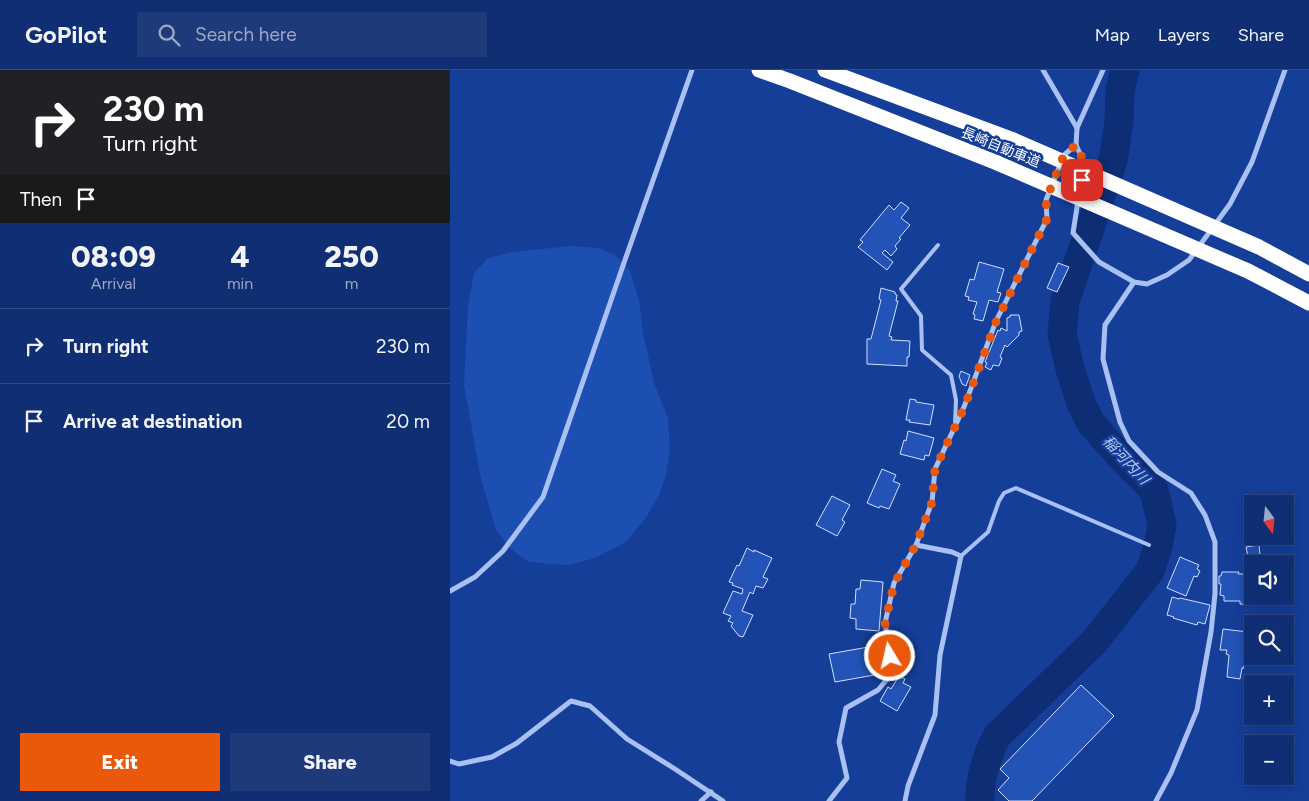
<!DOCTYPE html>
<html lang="en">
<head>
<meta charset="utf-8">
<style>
	:root { --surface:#102e73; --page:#1e3a7b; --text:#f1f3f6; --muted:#9ca8c4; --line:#304a85; --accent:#ea580c }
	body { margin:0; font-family:Figtree,"Noto Sans JP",sans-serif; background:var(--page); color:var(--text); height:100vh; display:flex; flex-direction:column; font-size:19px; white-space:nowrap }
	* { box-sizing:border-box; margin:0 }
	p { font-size:16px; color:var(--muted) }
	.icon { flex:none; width:28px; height:28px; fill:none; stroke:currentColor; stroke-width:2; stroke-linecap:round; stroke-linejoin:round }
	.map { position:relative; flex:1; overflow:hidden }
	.sheet { display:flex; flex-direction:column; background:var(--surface); width:450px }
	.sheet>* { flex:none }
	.banner { background:#202124; color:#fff; overflow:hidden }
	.needle { width:32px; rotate:165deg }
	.fabs { position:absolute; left:794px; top:425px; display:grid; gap:10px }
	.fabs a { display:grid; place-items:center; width:50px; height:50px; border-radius:0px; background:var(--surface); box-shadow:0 2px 12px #0003,0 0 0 1px var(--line); font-size:25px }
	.pin { position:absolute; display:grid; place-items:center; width:42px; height:42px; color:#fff; margin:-21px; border-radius:10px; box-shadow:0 2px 8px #0006 }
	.me { position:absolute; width:55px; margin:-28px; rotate:351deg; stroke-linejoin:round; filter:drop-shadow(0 0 4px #0008) }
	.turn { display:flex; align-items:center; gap:18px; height:105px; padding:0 20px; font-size:22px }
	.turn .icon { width:65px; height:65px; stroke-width:2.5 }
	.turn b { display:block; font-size:35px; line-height:42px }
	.then { display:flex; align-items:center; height:48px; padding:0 20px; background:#0003; gap:10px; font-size:19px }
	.eta { display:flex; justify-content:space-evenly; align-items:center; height:85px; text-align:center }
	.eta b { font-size:30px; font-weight:800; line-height:35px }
	.button { display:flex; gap:10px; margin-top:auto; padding:10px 20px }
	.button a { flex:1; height:58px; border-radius:0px; background:var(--accent); color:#fff; font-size:20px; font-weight:800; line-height:58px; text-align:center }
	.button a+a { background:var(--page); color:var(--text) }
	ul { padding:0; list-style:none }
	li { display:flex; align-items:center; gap:15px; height:75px; padding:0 20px; border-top:1px solid var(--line) }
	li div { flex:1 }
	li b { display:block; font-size:19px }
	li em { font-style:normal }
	header { display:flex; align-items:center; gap:30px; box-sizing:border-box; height:70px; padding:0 25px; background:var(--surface); border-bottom:1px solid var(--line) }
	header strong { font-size:24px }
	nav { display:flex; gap:28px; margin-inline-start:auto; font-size:18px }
	.search { width:350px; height:45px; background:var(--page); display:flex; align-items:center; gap:12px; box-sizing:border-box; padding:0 18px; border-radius:0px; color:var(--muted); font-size:19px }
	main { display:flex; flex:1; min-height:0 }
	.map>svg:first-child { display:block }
	.green { fill:#1d4eb2 }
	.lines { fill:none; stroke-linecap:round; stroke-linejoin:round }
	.river { stroke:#0d2d75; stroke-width:29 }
	.building { fill:#2353b7; stroke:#d0defd }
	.lane { stroke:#a8c0f2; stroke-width:4 }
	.street { stroke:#a8c0f2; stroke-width:5 }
	.highway { stroke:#fff; stroke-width:15 }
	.route { stroke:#ea580c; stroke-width:9; stroke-dasharray:0 16.2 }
	.labels { text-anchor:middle; stroke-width:5; stroke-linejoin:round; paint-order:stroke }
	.street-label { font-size:14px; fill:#fff; stroke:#153e99 }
	.water-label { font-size:15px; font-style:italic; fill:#b4cbf9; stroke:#153e99 }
</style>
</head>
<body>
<header>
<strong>GoPilot</strong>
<div class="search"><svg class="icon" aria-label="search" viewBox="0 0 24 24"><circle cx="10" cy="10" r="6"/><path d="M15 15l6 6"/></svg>Search here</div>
<nav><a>Map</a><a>Layers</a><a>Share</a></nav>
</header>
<main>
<section class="sheet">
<div class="banner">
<div class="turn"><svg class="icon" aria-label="right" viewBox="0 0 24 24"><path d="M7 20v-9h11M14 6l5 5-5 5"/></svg><div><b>230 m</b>Turn right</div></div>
<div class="then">Then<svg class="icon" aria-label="arrive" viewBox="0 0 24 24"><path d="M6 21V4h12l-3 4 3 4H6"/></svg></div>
</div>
<div class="eta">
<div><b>08:09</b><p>Arrival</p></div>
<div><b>4</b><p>min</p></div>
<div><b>250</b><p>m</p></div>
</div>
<ul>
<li><svg class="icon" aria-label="right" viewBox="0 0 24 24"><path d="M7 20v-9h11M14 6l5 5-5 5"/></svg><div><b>Turn right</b></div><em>230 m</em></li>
<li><svg class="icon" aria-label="arrive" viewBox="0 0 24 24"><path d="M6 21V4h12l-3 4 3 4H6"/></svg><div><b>Arrive at destination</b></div><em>20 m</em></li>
</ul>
<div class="button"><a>Exit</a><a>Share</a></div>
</section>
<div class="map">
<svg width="859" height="731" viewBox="0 0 859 731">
	<rect width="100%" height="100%" fill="#153e99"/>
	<path class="green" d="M120 176 149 178 166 186 180 201 189 230 193 262 204 313 218 348 220 379 216 405 208 427 195 449 176 472 145 488 120 495 99 494 77 491 61 479 46 460 31 409 14 315 18 235 24 203 38 188 63 182Z"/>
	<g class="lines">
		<path class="river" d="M530 731C529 710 537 685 547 666L644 572 700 501 708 477 712 455 704 420 670 386 641 353 631 333 620 299 612 264 615 231 663 91 669 52 670 20 675 0"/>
	</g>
	<g class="building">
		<path d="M451 132 459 138 451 148 460 155 449 168 451 169 445 176 447 179 441 186 435 180 432 183 443 192 437 200 408 177 413 172 410 170 439 135 444 140Z"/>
		<path d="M529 192 554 199 547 222 551 223 548 232 539 230 533 251 524 249 525 245 523 244 527 232 518 230 519 227 515 226 520 209 524 210Z"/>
		<path d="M608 193 619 197 607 222 597 218Z"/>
		<path d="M431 218 445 222V224L447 225 446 231H448L439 266 442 267 441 270 460 271 459 287H457V296L417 294V269H421L431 230 429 229Z"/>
		<path d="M560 245H569L572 261 569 262V265L557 277 555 275 550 287 552 288 549 296 543 295 541 300 535 297 537 293 535 292 548 260 550 261 551 258 557 261V248L560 247Z"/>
		<path d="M511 301 520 305 516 316 512 314 509 306Z"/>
		<path d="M460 329 466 330V332L484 335 480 355 459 352 460 350H456Z"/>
		<path d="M458 361 484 368 479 386 475 385 474 390 450 384 454 370 456 371Z"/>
		<path d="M432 399 446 405 443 411 450 414 439 439 430 436 429 438 417 433Z"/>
		<path d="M382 426 400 435 392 450 395 452 387 466 366 455Z"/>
		<path d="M809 475 810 485 798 487 796 477Z"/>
		<path d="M297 478 304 482V480L322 488 313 507 318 509 313 518 306 516 303 524 300 522 292 541 303 545 293 567 289 566 281 556 283 553 278 551 281 546 273 543 283 521 292 524 293 519 282 515 283 513 279 512 287 495 289 496Z"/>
		<path d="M730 487 749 495 747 499 750 501 747 507 744 506 736 526 717 518Z"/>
		<path d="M772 502H789L788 504H799V506H802V526H809L808 535 790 534V531H774V526L770 525 771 514H769V506H771Z"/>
		<path d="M411 510 433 512 429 561 406 559V549L400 548 401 534H405L406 519H410Z"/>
		<path d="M722 527 729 529 730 528 760 535 755 554 748 552 747 555 723 548 724 547 717 545Z"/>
		<path d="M773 559 798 562 793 599 792 598 790 609 777 607 779 585 776 584 777 580H770Z"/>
		<path d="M446 571 462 579 457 590 445 585 443 575Z"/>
		<path d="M424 576 430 604 385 612 379 584Z"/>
		<path d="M449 606 455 609 453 613 461 617 447 641 430 631 438 617 441 619Z"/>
		<path d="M631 615 664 646 582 731H559L548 720 559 708 550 699Z"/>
	</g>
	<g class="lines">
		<g class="lane">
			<path d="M488 175 451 219 471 246 472 280 501 305 506 330 505 353"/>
			<path d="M511 486 538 462 549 431 554 423 566 418 699 475"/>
		</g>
		<g class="street">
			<path d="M593 0 627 58"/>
			<path d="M653 0 627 58 626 75 634 92 623 163 649 192 684 212 697 214 717 205 739 190 780 134 802 92 835 0"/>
			<path d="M684 212 655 255 653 289 670 352 679 371 708 402 741 423 755 445 765 472V524L761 562 747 640 721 703 706 731"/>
			<path d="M0 521 25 507 53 481 93 427 176 187 242 0"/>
			<path d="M0 691 9 694 42 687 67 673 121 631 140 636 177 669 225 699 273 731"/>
			<path d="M251 731 261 722"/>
			<path d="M379 731 397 708 389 672 396 638 428 620 443 602 435 553 444 513 466 475 482 432 485 399 514 337 546 251 597 149 596 130 614 85 626 75"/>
			<path d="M455 731 458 716 485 645 490 585 511 486 502 482 466 475"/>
		</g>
		<g class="highway">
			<path d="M309 0 340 11 545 92 798 201 859 233"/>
			<path d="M375 0 561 69 809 177 859 204"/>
		</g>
	</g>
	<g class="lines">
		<path class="route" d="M440 586 435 553 444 514 466 475 482 432 485 399 514 338 546 252 597 149 596 130 614 85 626 75 634 92 632 110"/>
	</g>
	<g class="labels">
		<g class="street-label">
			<text transform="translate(551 77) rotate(22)" y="5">長崎自動車道</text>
		</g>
		<g class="water-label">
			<text transform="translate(676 390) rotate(47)" y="5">稲河内川</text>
		</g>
	</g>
</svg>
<div class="fabs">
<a><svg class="needle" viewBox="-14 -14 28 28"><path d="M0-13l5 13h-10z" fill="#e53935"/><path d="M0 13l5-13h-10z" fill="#9ca8c4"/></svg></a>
<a><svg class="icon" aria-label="sound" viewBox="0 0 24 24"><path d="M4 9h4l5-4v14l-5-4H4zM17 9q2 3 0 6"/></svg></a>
<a><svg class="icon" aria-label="search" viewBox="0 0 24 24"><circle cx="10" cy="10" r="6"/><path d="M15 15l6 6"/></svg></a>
<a>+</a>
<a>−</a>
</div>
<div class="pin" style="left:632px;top:110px;background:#d93025"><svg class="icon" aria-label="arrive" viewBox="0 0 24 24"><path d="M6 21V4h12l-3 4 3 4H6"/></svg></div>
<svg class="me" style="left:440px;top:586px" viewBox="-20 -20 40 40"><circle r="17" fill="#ea580c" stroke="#fff" stroke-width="3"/><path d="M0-11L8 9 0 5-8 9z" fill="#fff"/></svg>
</div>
</main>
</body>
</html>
